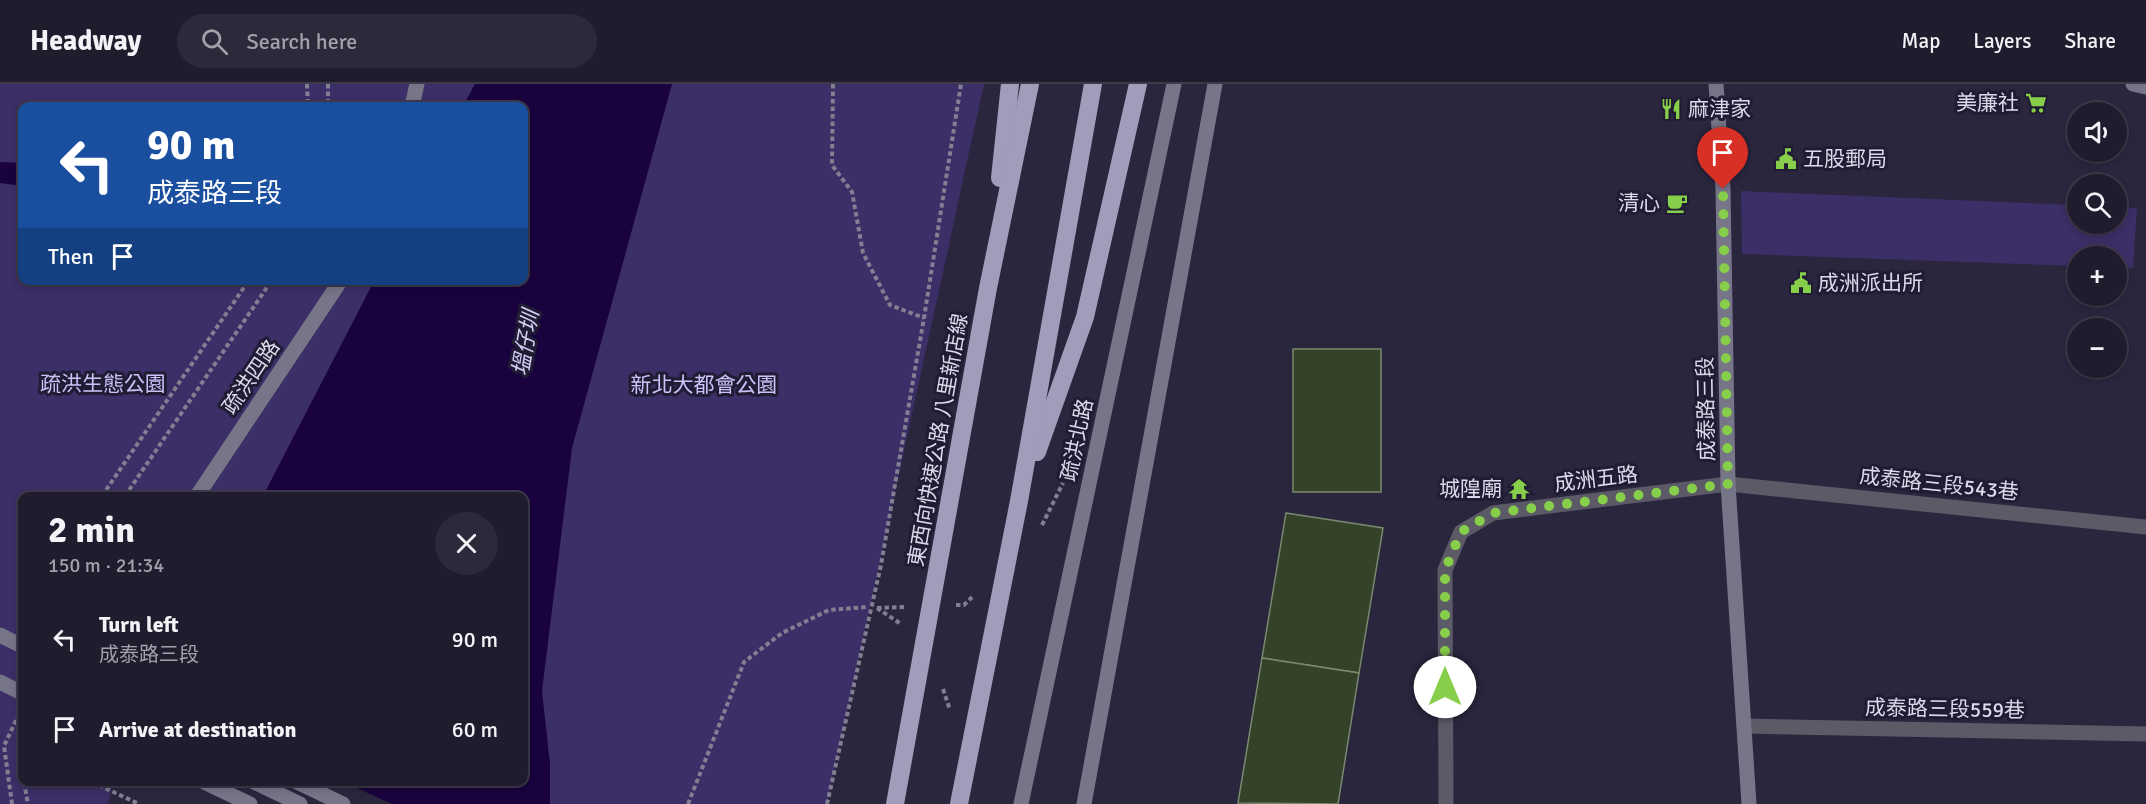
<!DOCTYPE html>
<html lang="en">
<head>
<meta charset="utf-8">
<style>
	:root { --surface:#201c2e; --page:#2d293a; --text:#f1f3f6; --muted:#a2a1aa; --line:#3d3a4a }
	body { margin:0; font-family:Signika,"Noto Sans TC",sans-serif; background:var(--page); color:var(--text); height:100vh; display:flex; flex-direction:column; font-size:22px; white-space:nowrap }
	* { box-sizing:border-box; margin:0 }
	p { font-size:20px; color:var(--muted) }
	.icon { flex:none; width:33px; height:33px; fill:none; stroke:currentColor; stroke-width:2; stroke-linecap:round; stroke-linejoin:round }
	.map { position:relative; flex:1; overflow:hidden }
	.details { position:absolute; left:18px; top:408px; width:510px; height:294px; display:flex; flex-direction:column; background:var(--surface); border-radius:12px; box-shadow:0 3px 9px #0003,0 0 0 2px var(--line) }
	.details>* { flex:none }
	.banner { position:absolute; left:18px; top:18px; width:510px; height:183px; border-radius:12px; box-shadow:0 3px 9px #0003,0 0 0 2px var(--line); background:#1a4fa0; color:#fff; overflow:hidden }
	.tools { position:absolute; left:2067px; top:18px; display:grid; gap:12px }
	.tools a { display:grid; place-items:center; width:60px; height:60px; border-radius:50%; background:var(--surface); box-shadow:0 3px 9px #0003,0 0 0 2px var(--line); font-size:30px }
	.pin { position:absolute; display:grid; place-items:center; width:51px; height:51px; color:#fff; margin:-62px -26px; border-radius:50% 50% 50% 0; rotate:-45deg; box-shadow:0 0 6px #0007 }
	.pin .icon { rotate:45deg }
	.me { position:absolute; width:66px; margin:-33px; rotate:0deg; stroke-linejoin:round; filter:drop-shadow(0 0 4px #0008) }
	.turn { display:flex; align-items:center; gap:21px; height:126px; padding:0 30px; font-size:27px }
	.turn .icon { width:78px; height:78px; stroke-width:2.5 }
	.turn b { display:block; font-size:42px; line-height:51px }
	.then { display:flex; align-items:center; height:57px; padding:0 30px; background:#0003; gap:12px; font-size:22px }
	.round { display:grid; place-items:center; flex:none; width:63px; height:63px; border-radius:32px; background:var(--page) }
	.head { display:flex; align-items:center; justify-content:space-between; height:102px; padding:0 30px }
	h1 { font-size:36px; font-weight:700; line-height:45px }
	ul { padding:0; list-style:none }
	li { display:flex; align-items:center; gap:18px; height:90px; padding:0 30px }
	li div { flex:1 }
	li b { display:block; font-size:22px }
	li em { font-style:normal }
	header { display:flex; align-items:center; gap:36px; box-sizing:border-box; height:84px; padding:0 30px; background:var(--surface); border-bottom:2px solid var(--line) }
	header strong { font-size:28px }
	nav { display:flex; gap:33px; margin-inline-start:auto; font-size:21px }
	.search { width:420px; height:54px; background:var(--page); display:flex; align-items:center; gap:15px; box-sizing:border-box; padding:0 21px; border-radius:33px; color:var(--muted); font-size:22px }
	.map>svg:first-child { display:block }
	.green { fill:#3c2e66; fill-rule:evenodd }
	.water { fill:#19023e }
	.pier { fill:#2a263e }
	.building { fill:#34422a; stroke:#79896e; stroke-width:1.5 }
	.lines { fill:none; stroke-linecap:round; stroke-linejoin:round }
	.path { stroke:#827f93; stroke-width:4; stroke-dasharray:4.5 3; stroke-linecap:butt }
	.lane { stroke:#5c5a66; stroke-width:15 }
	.street { stroke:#5c5a66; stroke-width:15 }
	.secondary { stroke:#777588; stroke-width:15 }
	.highway { stroke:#a09cba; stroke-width:18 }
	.route { stroke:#87cf4a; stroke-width:10; stroke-dasharray:0 18 }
	.labels { text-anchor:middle; stroke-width:6; stroke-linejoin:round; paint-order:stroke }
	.poi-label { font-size:21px; fill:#dcdaea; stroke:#201c33; text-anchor:end }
	.street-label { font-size:21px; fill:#dcdaea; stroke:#201c33 }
	.park-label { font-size:21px; fill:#cbc2fa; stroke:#201c33 }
	.water-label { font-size:22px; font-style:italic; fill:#d4cef5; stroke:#201c33 }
</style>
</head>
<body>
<header>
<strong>Headway</strong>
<div class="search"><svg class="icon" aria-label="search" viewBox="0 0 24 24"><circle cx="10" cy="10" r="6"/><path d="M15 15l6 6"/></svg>Search here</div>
<nav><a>Map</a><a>Layers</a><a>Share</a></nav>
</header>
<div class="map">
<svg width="2146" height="720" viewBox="0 0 2146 720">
	<rect width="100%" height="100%" fill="#2a263e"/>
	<g class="green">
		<path d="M0 0H984L827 720H0ZM22 22H524V196H22ZM22 412H524V698H22Z"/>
		<path d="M1741 107 2077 121 2078 140H2116L2117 123 2137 124 2133 184H2117L2116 172H2078L2077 182 1742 170Z"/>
	</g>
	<g class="water">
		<path d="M475 0H672L572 364 542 607 550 680V720H110L117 698H524V412H263L374 197 524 196V22H463Z"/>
		<path d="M0 78 22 79V102L0 99Z"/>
	</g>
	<path class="pier" d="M114 698H344L392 720H107Z"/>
	<g class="building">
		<rect x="1293" y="265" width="88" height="143"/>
		<path d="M1286 429 1383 444 1359 589 1262 574Z"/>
		<path d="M1262 574 1359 589 1338 720 1238 719Z"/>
	</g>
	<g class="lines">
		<g class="path">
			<path d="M307 0 308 22"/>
			<path d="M328 0V22"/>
			<path d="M833 0 832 81 852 108 863 169 890 221 924 234"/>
			<path d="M102 412 249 196"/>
			<path d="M125 412 272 196"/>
			<path d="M1042 441 1063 399"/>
			<path d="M956 521H964L972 513"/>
			<path d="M877 524 904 523"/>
			<path d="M877 524 901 540"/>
			<path d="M943 605 950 626"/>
			<path d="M20 633 18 663 22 689"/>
			<path d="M24 698 28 720"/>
			<path d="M92 698 139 720"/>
			<path d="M12 720 4 662 18 632"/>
			<path d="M688 720 744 578 782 549 829 526 867 523"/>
			<path d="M827 720 881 481 924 234 961 0"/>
		</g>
		<g class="lane">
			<path d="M1728 400 2146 443"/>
			<path d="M1744 642 2146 650"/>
		</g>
		<path class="street" d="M1446 720 1445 486 1461 448 1493 429 1728 400"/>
		<g class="secondary">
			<path d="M1716 0 1723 105 1728 400 1749 720"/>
			<path d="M2133 0 2146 3"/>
			<path d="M412 22 417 0"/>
			<path d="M197 412 341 196"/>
			<path d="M0 551 22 562"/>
			<path d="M0 598 22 609"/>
			<path d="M204 698 250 720"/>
			<path d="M254 698 300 720"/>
			<path d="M297 698 343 720"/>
			<path d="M1021 720 1174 0"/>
			<path d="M1084 720 1215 0"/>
		</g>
		<g class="highway">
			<path d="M1000 94 1010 0"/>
			<path d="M1037 368 1085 233 1138 0"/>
			<path d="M895 720 988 204 1030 0"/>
			<path d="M959 720 1019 417 1093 0"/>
		</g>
	</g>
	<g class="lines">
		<path class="route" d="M1445 603V486L1461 448 1493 429 1728 400 1723 105"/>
	</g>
	<defs>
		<symbol id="supermarket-bare" viewBox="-9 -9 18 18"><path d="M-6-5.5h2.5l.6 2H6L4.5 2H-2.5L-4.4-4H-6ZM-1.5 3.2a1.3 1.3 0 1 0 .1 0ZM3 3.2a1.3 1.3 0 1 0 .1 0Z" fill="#87cf4a" stroke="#201c33" stroke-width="2.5" paint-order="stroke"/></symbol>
		<symbol id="restaurant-bare" viewBox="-9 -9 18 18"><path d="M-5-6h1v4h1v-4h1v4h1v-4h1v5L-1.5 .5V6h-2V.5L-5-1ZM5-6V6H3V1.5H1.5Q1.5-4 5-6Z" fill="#87cf4a" stroke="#201c33" stroke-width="2.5" paint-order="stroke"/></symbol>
		<symbol id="civic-bare" viewBox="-9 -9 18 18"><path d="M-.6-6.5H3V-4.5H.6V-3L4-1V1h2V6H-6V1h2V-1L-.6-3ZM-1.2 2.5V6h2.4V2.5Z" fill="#87cf4a" stroke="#201c33" stroke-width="2.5" paint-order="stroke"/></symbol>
		<symbol id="cafe-bare" viewBox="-9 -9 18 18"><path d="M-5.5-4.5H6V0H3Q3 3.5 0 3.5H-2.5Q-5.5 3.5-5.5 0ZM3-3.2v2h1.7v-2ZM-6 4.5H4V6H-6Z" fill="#87cf4a" stroke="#201c33" stroke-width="2.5" paint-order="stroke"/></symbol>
		<symbol id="temple-bare" viewBox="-9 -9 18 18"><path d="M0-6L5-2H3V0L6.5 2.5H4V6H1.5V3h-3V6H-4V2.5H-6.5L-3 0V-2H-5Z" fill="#87cf4a" stroke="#201c33" stroke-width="2.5" paint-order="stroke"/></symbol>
	</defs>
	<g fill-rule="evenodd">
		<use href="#supermarket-bare" x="2021" y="4" width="30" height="30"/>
		<use href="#restaurant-bare" x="1656" y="10" width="30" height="30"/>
		<use href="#civic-bare" x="1771" y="60" width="30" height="30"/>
		<use href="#cafe-bare" x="1662" y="104" width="30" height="30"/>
		<use href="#civic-bare" x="1786" y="184" width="30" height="30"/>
		<use href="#temple-bare" x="1504" y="390" width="30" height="30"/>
	</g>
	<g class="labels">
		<g class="poi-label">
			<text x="2019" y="26">美廉社</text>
			<text x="1688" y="32" text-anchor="start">麻津家</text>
			<text x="1803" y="82" text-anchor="start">五股郵局</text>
			<text x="1660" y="126">清心</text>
			<text x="1818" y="206" text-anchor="start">成洲派出所</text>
			<text x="1502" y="412">城隍廟</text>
		</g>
		<g class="street-label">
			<text transform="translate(251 293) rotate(-56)" y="7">疏洪四路</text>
			<text transform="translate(1706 325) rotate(-91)" y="7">成泰路三段</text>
			<text transform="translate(938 356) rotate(-80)" y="7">東西向快速公路 八里新店線</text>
			<text transform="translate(1077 356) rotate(-78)" y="7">疏洪北路</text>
			<text transform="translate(1596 395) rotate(-7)" y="7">成洲五路</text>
			<text transform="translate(1939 400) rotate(6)" y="7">成泰路三段543巷</text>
			<text transform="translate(1945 625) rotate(1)" y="7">成泰路三段559巷</text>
		</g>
		<g class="park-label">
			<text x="103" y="307">疏洪生態公園</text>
			<text x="704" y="308">新北大都會公園</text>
		</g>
		<g class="water-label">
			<text transform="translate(525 259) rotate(-80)" y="8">塭仔圳</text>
		</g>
	</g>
</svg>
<div class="tools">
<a><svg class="icon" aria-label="sound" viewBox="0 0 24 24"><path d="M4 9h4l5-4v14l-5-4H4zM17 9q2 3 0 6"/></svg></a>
<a><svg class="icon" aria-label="search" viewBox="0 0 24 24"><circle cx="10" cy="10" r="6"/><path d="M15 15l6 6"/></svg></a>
<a>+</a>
<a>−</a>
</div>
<div class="pin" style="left:1723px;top:105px;background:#d93025"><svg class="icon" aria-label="arrive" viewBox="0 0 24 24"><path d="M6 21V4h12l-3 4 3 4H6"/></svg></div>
<svg class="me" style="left:1445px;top:603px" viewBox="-20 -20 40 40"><circle r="19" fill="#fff"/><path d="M0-13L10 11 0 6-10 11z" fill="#87cf4a"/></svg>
<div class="banner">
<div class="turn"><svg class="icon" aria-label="left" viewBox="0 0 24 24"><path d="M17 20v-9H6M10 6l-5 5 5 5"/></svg><div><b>90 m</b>成泰路三段</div></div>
<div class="then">Then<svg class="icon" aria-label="arrive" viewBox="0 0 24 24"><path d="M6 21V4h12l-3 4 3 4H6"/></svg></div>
</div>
<section class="details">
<div class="head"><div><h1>2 min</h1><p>150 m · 21:34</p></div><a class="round"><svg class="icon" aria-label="close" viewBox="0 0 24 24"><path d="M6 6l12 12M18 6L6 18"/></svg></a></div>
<ul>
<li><svg class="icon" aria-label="left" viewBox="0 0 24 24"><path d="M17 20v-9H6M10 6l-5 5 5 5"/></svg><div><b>Turn left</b><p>成泰路三段</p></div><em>90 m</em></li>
<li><svg class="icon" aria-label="arrive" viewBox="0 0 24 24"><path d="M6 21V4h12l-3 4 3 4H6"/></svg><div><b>Arrive at destination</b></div><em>60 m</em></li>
</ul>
</section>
</div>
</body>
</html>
